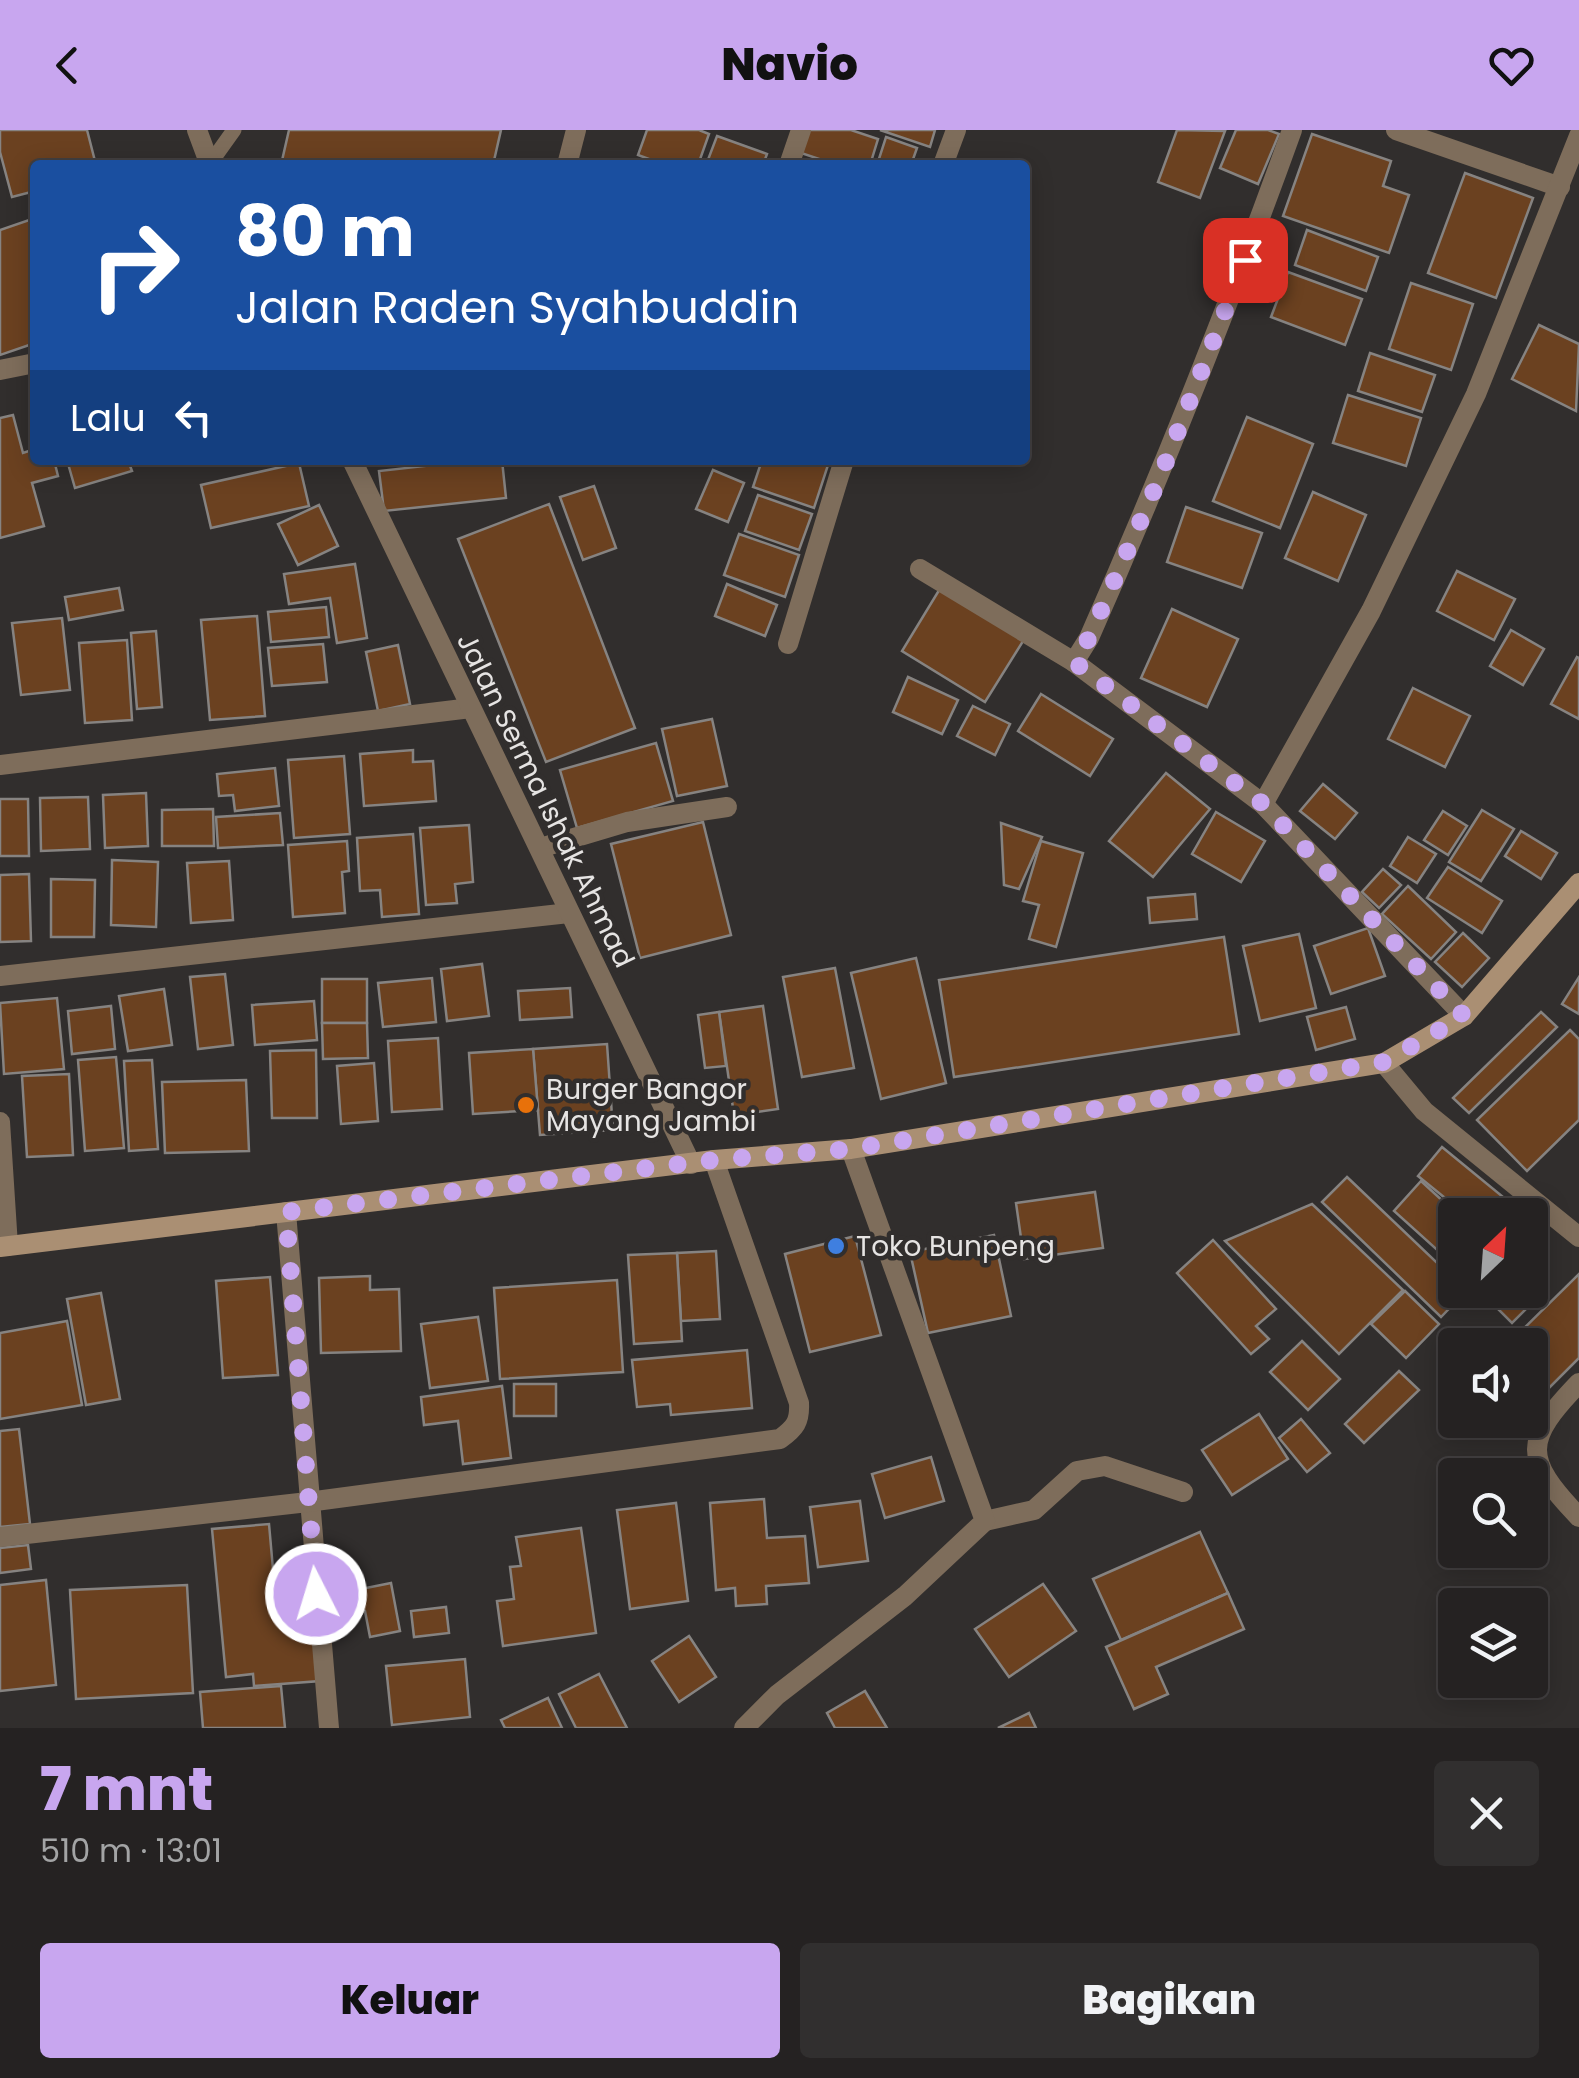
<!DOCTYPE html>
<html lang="id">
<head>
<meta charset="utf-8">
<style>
	:root { --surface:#252222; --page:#312f2f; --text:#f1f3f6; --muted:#a3a4a5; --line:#423f40; --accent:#c8a6ef }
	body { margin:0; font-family:Poppins,sans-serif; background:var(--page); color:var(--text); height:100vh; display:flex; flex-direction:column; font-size:38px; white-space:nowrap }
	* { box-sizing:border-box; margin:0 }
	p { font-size:32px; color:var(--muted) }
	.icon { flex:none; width:55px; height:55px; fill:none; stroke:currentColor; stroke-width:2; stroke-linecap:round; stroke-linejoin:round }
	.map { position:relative; height:1598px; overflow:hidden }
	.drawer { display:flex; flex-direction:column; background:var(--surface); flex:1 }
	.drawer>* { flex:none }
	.hud { position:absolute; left:30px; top:30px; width:1000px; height:305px; border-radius:10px; box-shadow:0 5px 25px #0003,0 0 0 2px var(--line); background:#1a4fa0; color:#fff; overflow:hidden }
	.needle { width:65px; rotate:25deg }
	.controls { position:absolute; left:1438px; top:1068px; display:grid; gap:20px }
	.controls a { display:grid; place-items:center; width:110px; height:110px; border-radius:10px; background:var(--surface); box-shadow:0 5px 25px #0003,0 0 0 2px var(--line); font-size:50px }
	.pin { position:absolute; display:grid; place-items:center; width:85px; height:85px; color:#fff; margin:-42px; border-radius:20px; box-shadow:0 5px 15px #0006 }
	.me { position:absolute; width:110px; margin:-55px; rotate:355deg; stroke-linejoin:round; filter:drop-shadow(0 0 8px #0008) }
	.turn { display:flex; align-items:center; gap:35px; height:210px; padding:0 40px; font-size:45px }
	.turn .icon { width:130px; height:130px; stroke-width:2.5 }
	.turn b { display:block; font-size:70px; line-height:85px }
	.then { display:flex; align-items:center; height:95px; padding:0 40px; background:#0003; gap:20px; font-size:38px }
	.round { display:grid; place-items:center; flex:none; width:105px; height:105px; border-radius:10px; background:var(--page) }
	.summary { display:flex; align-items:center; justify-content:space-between; height:170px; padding:0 40px }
	h1 { font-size:60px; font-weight:800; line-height:75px; color:var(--accent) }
	.primary-button { display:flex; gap:20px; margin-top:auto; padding:20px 40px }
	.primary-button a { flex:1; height:115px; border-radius:10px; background:var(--accent); color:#111; font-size:40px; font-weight:800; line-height:115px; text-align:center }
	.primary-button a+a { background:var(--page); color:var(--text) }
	header { display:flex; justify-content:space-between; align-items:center; height:130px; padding:0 40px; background:var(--accent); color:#111; font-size:45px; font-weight:800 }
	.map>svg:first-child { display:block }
	.building { fill:#6b4120; stroke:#868381; stroke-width:2.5 }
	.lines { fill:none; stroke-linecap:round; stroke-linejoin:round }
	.service { stroke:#7e6d5b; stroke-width:15 }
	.minor { stroke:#7e6d5b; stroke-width:20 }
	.tertiary { stroke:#7e6d5b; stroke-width:20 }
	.secondary { stroke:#aa8f73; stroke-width:20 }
	.route { stroke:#c8a6ef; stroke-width:18; stroke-dasharray:0 32.4 }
	.food-dot { fill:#e8710a; stroke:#312e2d; stroke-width:4 }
	.shop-dot { fill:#3f7fe0; stroke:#312e2d; stroke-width:4 }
	.labels { text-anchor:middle; stroke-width:9; stroke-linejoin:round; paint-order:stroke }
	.street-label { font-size:28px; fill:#e6e4e3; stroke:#312e2d }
	.poi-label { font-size:28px; fill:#e6e4e3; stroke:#312e2d; text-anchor:start }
</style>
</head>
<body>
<header><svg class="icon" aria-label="back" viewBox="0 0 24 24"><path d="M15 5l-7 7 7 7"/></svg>Navio<svg class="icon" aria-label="heart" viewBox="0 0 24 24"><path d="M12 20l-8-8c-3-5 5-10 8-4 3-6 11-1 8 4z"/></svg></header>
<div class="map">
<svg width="1579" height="1598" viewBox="0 0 1579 1598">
	<rect width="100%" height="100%" fill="#312e2d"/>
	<g class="building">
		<path d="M0 0H87L96 35H35V61L12 67 0 22Z"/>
		<path d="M289 0H501L493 35H281Z"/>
		<path d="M647 0H699L709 4 698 35H665L638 25Z"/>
		<path d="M809 0H851L878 9 870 35H837L801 23Z"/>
		<path d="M880 0H935L930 17Z"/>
		<path d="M1177 0 1225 1 1200 68 1158 52Z"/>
		<path d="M1236 0H1268L1279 4 1258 54 1220 38Z"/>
		<path d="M1312 4 1391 31 1383 56 1409 65 1389 123 1283 86Z"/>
		<path d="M717 6 767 24 763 35H706Z"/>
		<path d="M886 7 917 18 911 35H877Z"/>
		<path d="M1465 43 1533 68 1496 168 1428 143Z"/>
		<path d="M35 88V213L0 225V100Z"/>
		<path d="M1307 100 1378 127 1366 161 1295 135Z"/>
		<path d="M1288 142 1362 169 1345 215 1271 187Z"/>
		<path d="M1411 153 1473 174 1451 240 1389 219Z"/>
		<path d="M1539 195 1579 214 1576 281 1512 249Z"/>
		<path d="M1370 223 1435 245 1422 282 1358 261Z"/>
		<path d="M1348 265 1421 288 1406 336 1333 313Z"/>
		<path d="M13 285 23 323 35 319V330H54L58 346 32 353 44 396 0 408V288Z"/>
		<path d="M1247 287 1313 314 1280 398 1213 371Z"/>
		<path d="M67 330H139L129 333 132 341 75 358Z"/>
		<path d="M478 330H502L506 368 384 381 379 341Z"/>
		<path d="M762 330 829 332 814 378 753 357Z"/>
		<path d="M299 333 309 376 211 398 201 355Z"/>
		<path d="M713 340 744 353 728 392 696 379Z"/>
		<path d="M594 356 616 418 583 430 560 367Z"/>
		<path d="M1313 362 1366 385 1338 451 1285 428Z"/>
		<path d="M758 365 812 384 799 420 745 401Z"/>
		<path d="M549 374 635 598 546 632 458 409Z"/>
		<path d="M319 375 338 416 298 435 278 394Z"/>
		<path d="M1186 377 1262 403 1242 458 1167 432Z"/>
		<path d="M739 404 799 425 785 467 724 445Z"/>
		<path d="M355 434 367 508 337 513 330 468 289 474 284 444Z"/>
		<path d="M1457 441 1515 469 1494 510 1437 481Z"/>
		<path d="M727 454 777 475 765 506 715 486Z"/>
		<path d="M941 457 1025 508 985 572 902 521Z"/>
		<path d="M119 458 123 480 69 490 65 467Z"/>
		<path d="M326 477 329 507 271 512 268 482Z"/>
		<path d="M1172 479 1238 509 1207 577 1141 548Z"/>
		<path d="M257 486 265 586 210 590 201 490Z"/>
		<path d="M62 488 70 560 21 565 12 493Z"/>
		<path d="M1511 500 1544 519 1523 555 1490 536Z"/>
		<path d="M156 501 162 577 137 579 131 503Z"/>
		<path d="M127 510 132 590 85 593 79 513Z"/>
		<path d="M323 514 327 552 272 556 268 518Z"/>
		<path d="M398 515 410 574 378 581 366 522Z"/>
		<path d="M1577 527 1579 528V589L1551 574Z"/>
		<path d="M908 547 958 570 942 604 893 582Z"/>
		<path d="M1413 558 1470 586 1445 637 1388 609Z"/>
		<path d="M1041 564 1113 609 1090 646 1018 601Z"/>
		<path d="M973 576 1010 594 995 625 957 606Z"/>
		<path d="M712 589 727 656 677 666 662 599Z"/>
		<path d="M656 613 673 671 577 698 560 640Z"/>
		<path d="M413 620V632L433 631 436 671 364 676 360 624Z"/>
		<path d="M344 626 350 704 294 708 288 630Z"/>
		<path d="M275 638 279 676 235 681 233 665 219 666 217 644Z"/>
		<path d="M1166 643 1210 679 1153 747 1109 711Z"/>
		<path d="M1323 654 1357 683 1335 709 1300 681Z"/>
		<path d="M146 663 148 716 105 718 103 665Z"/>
		<path d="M88 667 90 719 41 721 40 668Z"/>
		<path d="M0 669H28L29 726H0Z"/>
		<path d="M213 679 214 716H162V680Z"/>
		<path d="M1482 680 1514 699 1481 751 1449 732Z"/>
		<path d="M1443 681 1467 696 1448 725 1424 710Z"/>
		<path d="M1216 682 1265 711 1241 752 1192 724Z"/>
		<path d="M280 683 283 715 218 718 216 687Z"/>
		<path d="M703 692 731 805 640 828 611 714Z"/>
		<path d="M1001 693 1042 707 1019 759 1004 755Z"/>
		<path d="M469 695 473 752 455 754 457 773 426 775 420 698Z"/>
		<path d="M1521 701 1557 723 1541 749 1505 726Z"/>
		<path d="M413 704 419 784 382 787 380 760 360 761 357 708Z"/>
		<path d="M1408 707 1436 724 1417 753 1390 736Z"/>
		<path d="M347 711 349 741 342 742 345 783 293 787 288 715Z"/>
		<path d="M1041 711 1083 723 1056 817 1029 809 1039 775 1023 771Z"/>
		<path d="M112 730 158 732 156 797 111 795Z"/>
		<path d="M229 731 233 790 191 793 187 733Z"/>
		<path d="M1448 737 1502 771 1482 803 1427 768Z"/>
		<path d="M1383 739 1401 755 1379 778 1362 762Z"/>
		<path d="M29 744 31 811 0 812V745Z"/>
		<path d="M51 749 95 750 94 807H51Z"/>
		<path d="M1408 756 1456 802 1431 829 1382 784Z"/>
		<path d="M1195 764 1197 789 1150 793 1148 768Z"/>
		<path d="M1368 798 1385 846 1331 864 1314 816Z"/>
		<path d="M1463 803 1489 828 1462 857 1435 832Z"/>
		<path d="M1299 804 1316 878 1260 891 1243 816Z"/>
		<path d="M1224 807 1239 904 954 947 939 850Z"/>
		<path d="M916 828 946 953 881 969 851 843Z"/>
		<path d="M482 834 489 886 447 891 441 839Z"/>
		<path d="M835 838 854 938 802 947 783 847Z"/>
		<path d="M225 844 233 915 198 919 190 847Z"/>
		<path d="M1579 847V884L1562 874Z"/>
		<path d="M432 848 436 892 383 897 378 853Z"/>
		<rect x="322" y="849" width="45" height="44"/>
		<path d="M570 858 572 887 520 890 518 861Z"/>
		<path d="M164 859 172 915 128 921 119 866Z"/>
		<path d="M57 868 64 939 4 944 0 873Z"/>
		<path d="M314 871 317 910 255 915 252 875Z"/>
		<path d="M111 876 115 919 72 924 68 881Z"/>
		<path d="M763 876 778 979 734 985 719 882Z"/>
		<path d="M1346 877 1355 909 1316 920 1307 887Z"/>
		<path d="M719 882 726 936 705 938 698 885Z"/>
		<path d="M1541 882 1557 897 1469 983 1453 968Z"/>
		<path d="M322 893H367L368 928 323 929Z"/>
		<path d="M1570 900 1579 909V990L1527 1041 1477 990Z"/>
		<path d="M438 908 442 979 392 982 388 911Z"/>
		<path d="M607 914 613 1000 540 1005 533 919Z"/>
		<path d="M533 919 538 980 473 984 469 923Z"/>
		<path d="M316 920 317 988H272L270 921Z"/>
		<path d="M116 927 124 1018 85 1021 78 930Z"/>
		<path d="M152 930 158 1019 129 1021 124 931Z"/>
		<path d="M374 933 378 991 341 994 337 936Z"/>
		<path d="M69 944 73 1025 27 1027 22 946Z"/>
		<path d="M246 950 249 1021 165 1023 162 952Z"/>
		<path d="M1442 1017 1525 1085H1466L1418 1046Z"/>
		<path d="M1347 1047 1455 1150V1160L1466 1161 1441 1187 1322 1072Z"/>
		<path d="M1421 1051 1458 1085H1455V1136L1394 1081Z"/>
		<path d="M1095 1062 1103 1118 1024 1129 1016 1073Z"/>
		<path d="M1312 1074 1403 1160 1339 1224 1225 1111Z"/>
		<path d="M994 1105 1011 1186 928 1203 910 1122Z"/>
		<path d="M855 1106 881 1205 810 1222 785 1124Z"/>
		<path d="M1213 1110 1276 1179 1256 1196 1269 1209 1251 1224 1177 1143Z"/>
		<path d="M716 1121 720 1189 681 1191 677 1123Z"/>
		<path d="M677 1123 682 1211 634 1214 628 1125Z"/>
		<path d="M1579 1144V1228L1547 1260 1530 1244V1215H1507Z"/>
		<path d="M370 1146V1160L399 1159 401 1221 321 1223 319 1148Z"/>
		<path d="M270 1147 278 1245 223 1248 216 1151Z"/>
		<path d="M617 1150 623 1242 500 1249 494 1158Z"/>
		<path d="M1530 1155 1540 1165 1512 1193 1485 1166 1491 1160H1530Z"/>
		<path d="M1405 1161 1439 1194 1406 1228 1371 1194Z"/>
		<path d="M101 1163 120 1269 86 1275 67 1169Z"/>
		<path d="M478 1187 488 1251 430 1258 421 1194Z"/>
		<path d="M67 1191 82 1275 0 1289V1203Z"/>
		<path d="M1302 1211 1340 1249 1308 1280 1270 1242Z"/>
		<path d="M747 1220 752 1278 671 1285 670 1274 637 1277 632 1230Z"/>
		<path d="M1399 1241 1419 1260 1364 1313 1345 1294Z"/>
		<rect x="514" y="1254" width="42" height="32"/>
		<path d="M502 1256 511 1328 463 1334 458 1291 424 1295 421 1267Z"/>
		<path d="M1259 1284 1288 1329 1232 1365 1202 1320Z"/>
		<path d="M1301 1289 1330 1323 1307 1342 1279 1308Z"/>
		<path d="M19 1299 30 1394 0 1397V1301Z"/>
		<path d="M931 1327 944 1371 885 1388 872 1344Z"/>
		<path d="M764 1369 767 1408 805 1406 809 1453 766 1456 767 1474 736 1476 735 1458 716 1460 710 1373Z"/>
		<path d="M860 1371 868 1431 818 1437 810 1377Z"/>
		<path d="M676 1373 688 1471 630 1479 617 1380Z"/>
		<path d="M269 1394 276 1473 312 1470 320 1551 254 1556 253 1544 226 1547 212 1399Z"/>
		<path d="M581 1398 596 1503 503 1516 497 1471 514 1469 510 1437 521 1436 516 1407Z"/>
		<path d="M1200 1402 1228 1463 1121 1510 1093 1449Z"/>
		<path d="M28 1415 31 1439 0 1443V1418Z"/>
		<path d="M46 1450 56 1555 0 1561V1455Z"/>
		<path d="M391 1453 400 1501 370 1507 365 1481 350 1484 346 1462Z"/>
		<path d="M1043 1454 1076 1501 1009 1547 975 1499Z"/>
		<path d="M187 1455 193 1563 76 1569 70 1460Z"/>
		<path d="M1228 1463 1244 1499 1156 1537 1168 1564 1134 1579 1106 1517Z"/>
		<path d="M446 1477 449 1503 414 1507 411 1481Z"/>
		<path d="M689 1506 716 1547 679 1572 652 1531Z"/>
		<path d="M465 1529 470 1587 392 1595 386 1536Z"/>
		<path d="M599 1544 627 1598H576L559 1564Z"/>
		<path d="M281 1556 285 1598H203L200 1562Z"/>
		<path d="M865 1561 887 1598H835L827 1583Z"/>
		<path d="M548 1568 562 1598H505L501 1590Z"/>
		<path d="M1029 1583 1036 1598H998Z"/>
	</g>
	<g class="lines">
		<path class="service" d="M209 35 234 0"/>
		<g class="minor">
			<path d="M1292 0C1230 172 1163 341 1089 508L1074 532 1263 674 1464 886"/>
			<path d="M1396 0 1560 57"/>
			<path d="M567 35 576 0"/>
			<path d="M789 35 801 0"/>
			<path d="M943 35 956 0"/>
			<path d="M0 240 35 233"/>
			<path d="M920 439 1074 532"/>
			<path d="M788 514 844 330"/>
			<path d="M0 635 471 578"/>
			<path d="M1263 674 1371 481 1476 264 1579 6"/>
			<path d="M540 718 627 692 727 677"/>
			<path d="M0 846 569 783"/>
			<path d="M1384 933 1424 981 1579 1107"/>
			<path d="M0 992 8 1116"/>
			<path d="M286 1082 329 1598"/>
			<path d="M1579 1253C1524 1310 1522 1328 1579 1387"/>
			<path d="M985 1391 1034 1380 1077 1341 1105 1336 1183 1362"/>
			<path d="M0 1407 308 1372 780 1309C795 1298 800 1292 799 1273L714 1030"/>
			<path d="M744 1598 777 1565 905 1466 985 1391 851 1019"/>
		</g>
		<g class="tertiary">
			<path d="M197 0 210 35"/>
			<path d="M352 330 691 1034"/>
		</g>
		<path class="secondary" d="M0 1117 714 1030 851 1019 1384 933 1464 886 1579 753"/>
	</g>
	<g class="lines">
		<path class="route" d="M316 1464 286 1082 714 1030 851 1019 1384 932 1464 886 1263 674 1074 532 1089 508 1160 347 1245 130"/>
	</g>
	<circle class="food-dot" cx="526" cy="975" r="10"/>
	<circle class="shop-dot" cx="836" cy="1116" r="10"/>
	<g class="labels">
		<g class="street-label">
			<text transform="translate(546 670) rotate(64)" y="10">Jalan Serma Ishak Ahmad</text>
		</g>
		<g class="poi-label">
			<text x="546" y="969">Burger Bangor<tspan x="546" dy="32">Mayang Jambi</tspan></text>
			<text x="856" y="1126">Toko Bunpeng</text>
		</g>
	</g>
</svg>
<div class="controls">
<a><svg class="needle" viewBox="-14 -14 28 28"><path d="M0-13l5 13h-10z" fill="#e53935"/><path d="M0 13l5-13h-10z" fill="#a3a4a5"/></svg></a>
<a><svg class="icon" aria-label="sound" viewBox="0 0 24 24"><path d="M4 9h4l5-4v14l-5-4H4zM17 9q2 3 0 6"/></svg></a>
<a><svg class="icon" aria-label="search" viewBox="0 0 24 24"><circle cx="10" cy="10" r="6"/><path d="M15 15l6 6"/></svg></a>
<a><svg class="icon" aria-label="layers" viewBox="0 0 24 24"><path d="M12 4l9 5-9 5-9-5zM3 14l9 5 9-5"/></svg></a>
</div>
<div class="pin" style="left:1245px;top:130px;background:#d93025"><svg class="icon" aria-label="arrive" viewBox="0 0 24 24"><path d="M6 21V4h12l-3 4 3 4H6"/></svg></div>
<svg class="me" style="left:316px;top:1464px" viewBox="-20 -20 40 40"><circle r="17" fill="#c8a6ef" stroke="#fff" stroke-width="3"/><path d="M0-11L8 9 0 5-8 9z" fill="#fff"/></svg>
<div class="hud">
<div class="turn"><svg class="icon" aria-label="right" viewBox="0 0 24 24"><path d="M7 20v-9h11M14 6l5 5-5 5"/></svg><div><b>80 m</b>Jalan Raden Syahbuddin</div></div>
<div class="then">Lalu<svg class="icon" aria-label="left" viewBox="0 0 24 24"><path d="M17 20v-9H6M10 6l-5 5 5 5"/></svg></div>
</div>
</div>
<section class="drawer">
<div class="summary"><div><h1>7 mnt</h1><p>510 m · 13:01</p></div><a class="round"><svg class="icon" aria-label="close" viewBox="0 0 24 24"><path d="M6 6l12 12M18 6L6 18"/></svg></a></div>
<div class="primary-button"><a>Keluar</a><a>Bagikan</a></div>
</section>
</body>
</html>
